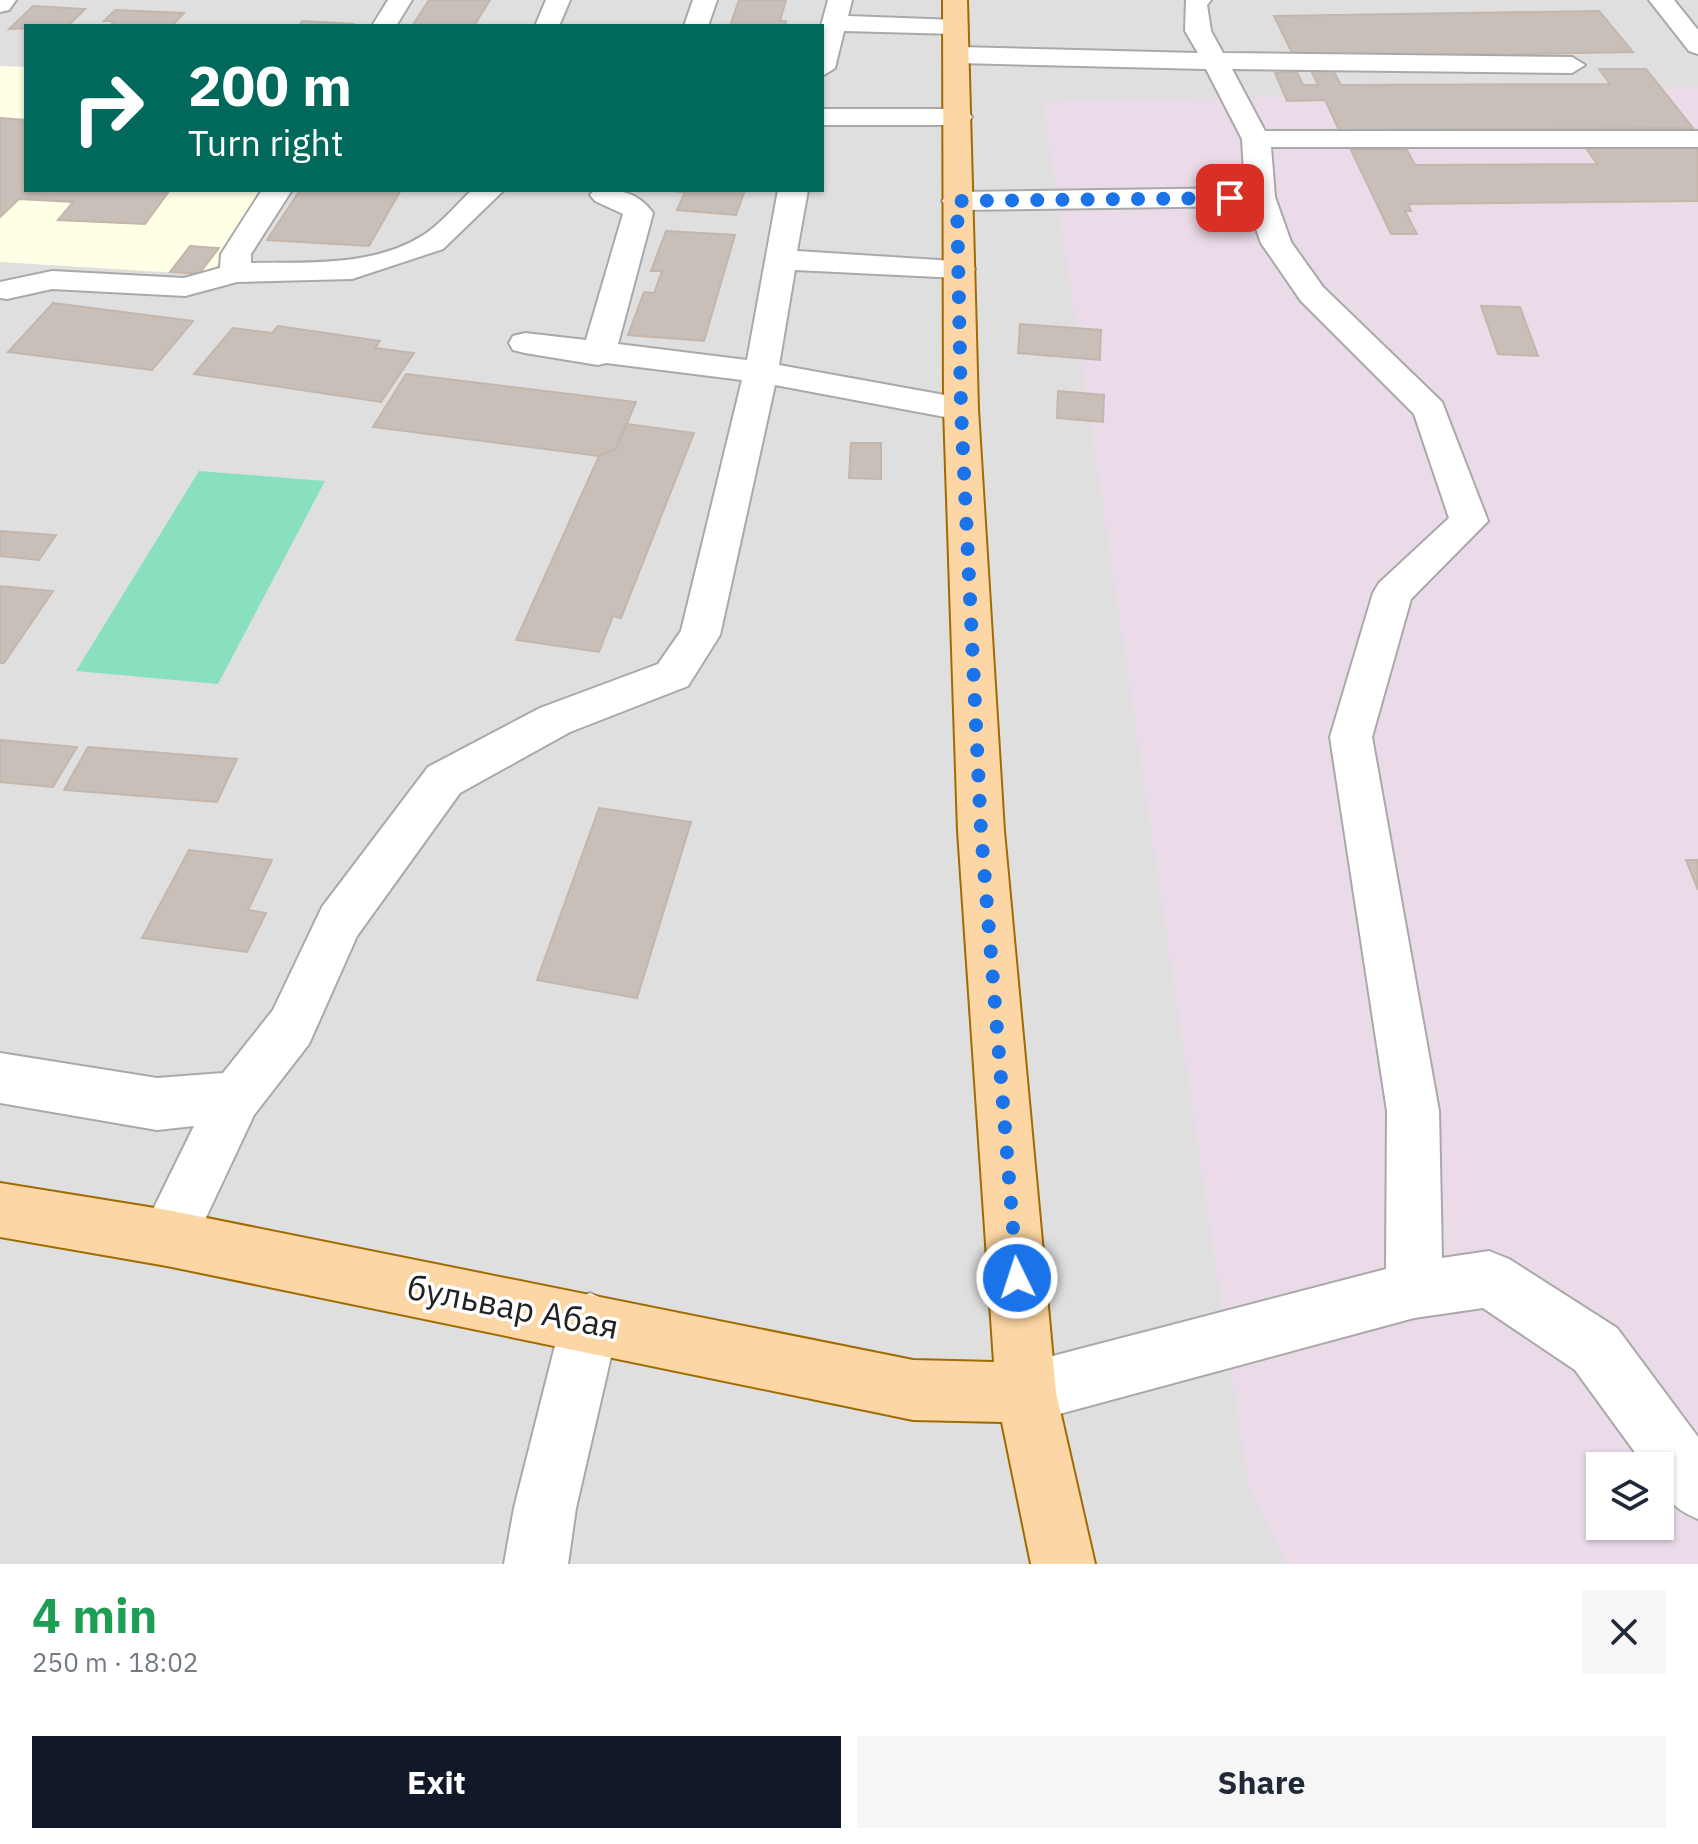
<!DOCTYPE html>
<html lang="en">
<head>
<meta charset="utf-8">
<style>
	:root { --surface:#fff; --page:#f6f6f7; --text:#1f2937; --muted:#747a83; --accent:#111827 }
	body { margin:0; font-family:"IBM Plex Sans",sans-serif; background:var(--page); color:var(--text); height:100vh; display:flex; flex-direction:column; font-size:30px; white-space:nowrap }
	* { box-sizing:border-box; margin:0 }
	p { font-size:26px; color:var(--muted) }
	.icon { flex:none; width:44px; height:44px; fill:none; stroke:currentColor; stroke-width:2; stroke-linecap:round; stroke-linejoin:round }
	.map { position:relative; height:1564px; overflow:hidden }
	.side { display:flex; flex-direction:column; background:var(--surface); flex:1 }
	.side>* { flex:none }
	.hud { position:absolute; left:24px; top:24px; width:800px; height:168px; border-radius:0px; box-shadow:0 2px 6px #0004; background:#00695c; color:#fff; overflow:hidden }
	.tools { position:absolute; left:1586px; top:1452px; display:grid; gap:16px }
	.tools a { display:grid; place-items:center; width:88px; height:88px; border-radius:0px; background:var(--surface); box-shadow:0 2px 6px #0004; font-size:40px }
	.pin { position:absolute; display:grid; place-items:center; width:68px; height:68px; color:#fff; margin:-34px; border-radius:16px; box-shadow:0 4px 12px #0006 }
	.me { position:absolute; width:88px; margin:-44px; rotate:356deg; stroke-linejoin:round; filter:drop-shadow(0 0 6px #0008) }
	.turn { display:flex; align-items:center; gap:28px; height:168px; padding:0 32px; font-size:36px }
	.turn .icon { width:104px; height:104px; stroke-width:2.5 }
	.turn b { display:block; font-size:56px; line-height:68px }
	.round { display:grid; place-items:center; flex:none; width:84px; height:84px; border-radius:0px; background:var(--page) }
	.summary { display:flex; align-items:center; justify-content:space-between; height:136px; padding:0 32px }
	h1 { font-size:48px; font-weight:800; line-height:60px; color:#1e9e55 }
	.action { display:flex; gap:16px; margin-top:auto; padding:16px 32px }
	.action a { flex:1; height:92px; border-radius:0px; background:var(--accent); color:#fff; font-size:32px; font-weight:800; line-height:92px; text-align:center }
	.action a+a { background:var(--page); color:var(--text) }
	.map>svg:first-child { display:block }
	.residential { fill:#e0dfdf; fill-rule:evenodd }
	.industrial { fill:#ebdbe8; fill-rule:evenodd }
	.education { fill:#ffffe5 }
	.pitch { fill:#88e0be }
	.building { fill:#c7bfb8; stroke:#c4b6ab; stroke-width:2 }
	.lines { fill:none; stroke-linecap:round; stroke-linejoin:round }
	.minor-casing { stroke:#a9a9a9; stroke-width:4 }
	.major-casing { stroke:#a06b00; stroke-width:4 }
	.minor { fill:#fff; fill-rule:evenodd }
	.major { fill:#fcd6a4; fill-rule:evenodd }
	.route { stroke:#1a73e8; stroke-width:14; stroke-dasharray:0 25.2 }
	.labels { text-anchor:middle; stroke-width:7; stroke-linejoin:round; paint-order:stroke }
	.near-street-label { font-size:34px; fill:#222; stroke:#fff }
</style>
</head>
<body>
<div class="map">
<svg width="1698" height="1564" viewBox="0 0 1698 1564">
	<rect width="100%" height="100%" fill="#f2efe9"/>
	<path class="residential" d="M0 0H1698V1564H0ZM26 26H822V190H26ZM1600 1466H1660V1526H1600Z"/>
	<path class="industrial" d="M1698 88V1564H1287L1249 1488 1043 102ZM1600 1466H1660V1526H1600Z"/>
	<path class="education" d="M0 66 26 67V190H265L211 275 0 262Z"/>
	<path class="pitch" d="M199 471 325 481 218 684 76 671Z"/>
	<g class="building">
		<path d="M429 0H490L474 26H412Z"/>
		<path d="M739 0H786L780 21H786L785 26H730Z"/>
		<path d="M33 6 85 9 68 26 9 29Z"/>
		<path d="M115 10 184 13 172 26H110L114 21H104Z"/>
		<path d="M1599 11 1633 52 1519 54 1524 60 1505 61 1500 54 1294 57 1274 16Z"/>
		<path d="M302 21 355 24 299 26Z"/>
		<path d="M1310 68H1332L1341 85 1610 84 1599 69H1646L1693 128 1339 130 1325 100 1287 101 1275 73 1297 72 1303 85H1318Z"/>
		<path d="M0 118 26 120V190H170L145 224 58 220 73 202 19 199 0 217Z"/>
		<path d="M1698 147V201L1408 204 1411 211H1405L1417 234H1391L1351 150H1407L1415 165 1597 164 1586 148Z"/>
		<path d="M300 190H401L369 246 267 240Z"/>
		<path d="M660 190H745L736 215 677 210 685 192Z"/>
		<path d="M666 231 735 235 704 341 628 335 644 292 654 293 662 271H651Z"/>
		<path d="M190 246 219 248 199 274 170 272Z"/>
		<path d="M53 303 193 321 152 370 8 352Z"/>
		<path d="M1481 306 1520 307 1538 356 1498 354Z"/>
		<path d="M1020 324 1101 330 1100 360 1018 353Z"/>
		<path d="M278 326 380 341 375 348 414 353 381 402 194 374 233 328 272 333Z"/>
		<path d="M406 374 636 402 616 449 599 456 373 427Z"/>
		<path d="M1058 391 1104 395 1103 422 1057 418Z"/>
		<path d="M627 424 694 433 621 618 613 616 599 652 516 640 599 456 616 449Z"/>
		<path d="M851 443H881V479L849 478Z"/>
		<path d="M0 531 56 535 39 560 0 556Z"/>
		<path d="M0 586 53 591 4 663H0Z"/>
		<path d="M0 740 77 747 53 787 0 782Z"/>
		<path d="M88 747 237 759 217 802 64 790Z"/>
		<path d="M599 808 691 822 637 998 537 980Z"/>
		<path d="M189 850 272 860 248 910 266 913 247 952 142 938Z"/>
		<path d="M1686 860H1698V890Z"/>
	</g>
	<g class="lines">
		<defs>
			<g id="minor">
				<path d="M0 0H16L9 10 0 12Z"/>
				<path d="M388 0H412L396 26H372Z"/>
				<path d="M546 0H570L559 26H535Z"/>
				<path d="M693 0H717L708 26H684Z"/>
				<path d="M828 0H852L848 16 956 20 968 27 956 34 844 31 835 68 822 76 821 26Z"/>
				<path d="M1186 0H1211L1207 5 1211 31 1223 53 1572 57 1585 65 1572 73 1232 69 1265 131H1698V147H1271L1275 197 1291 242 1323 287 1442 402 1488 521 1411 599 1372 737 1439 1111 1442 1258 1489 1251 1509 1259 1617 1328 1698 1437V1519C1672 1508 1660 1495 1660 1466H1645L1575 1370 1483 1308 1414 1318 1026 1423 1005 1414 996 1393 1005 1372 1026 1363 1386 1269 1387 1111 1330 737 1373 593 1379 583 1449 518 1414 414 1301 301 1261 243 1248 206 957 210 947 207 942 201 947 195 957 192 1245 188 1242 139 1206 69 959 63 946 55 959 47 1198 53 1185 31Z"/>
				<path d="M1649 0H1674L1698 30V54L1689 51Z"/>
				<path d="M822 109H958L968 111 972 117 968 123 958 125H822Z"/>
				<path d="M262 190H292L251 254V263C307 262 372 267 422 236 440 225 456 205 472 190H504L443 249 352 279 237 282 185 296 52 289 7 299 0 298V282L52 271 184 278 220 268 221 254Z"/>
				<path d="M594 190C620 190 637 191 653 213L618 344 747 360 778 190H808L797 251 970 262 975 269 970 276 959 278 795 270 779 365 961 398 973 401 978 409 973 417 961 420 775 385 720 635 688 686 570 732 460 793 357 936 309 1044 254 1115 187 1258 167 1266 147 1258 139 1238 194 1126 157 1130 0 1103V1053L157 1078 223 1073 273 1010 322 907 428 767 540 708 658 664 681 631 742 380 606 363 598 365 525 353 513 350 509 343 513 336 525 333 586 340 623 214 595 201 590 195Z"/>
				<path d="M590 1293 610 1302 619 1322 576 1508 568 1564H504L514 1508 561 1322 570 1302Z"/>
			</g>
			<path id="major" d="M943 0H967L978 409 1004 831 1056 1393 1095 1564H1031L1002 1422 913 1420 167 1266 0 1237V1183L167 1210 913 1360 994 1362 958 831 944 409Z"/>
		</defs>
		<use href="#minor" class="minor-casing"/>
		<use href="#major" class="major-casing"/>
		<use href="#minor" class="minor"/>
		<use href="#major" class="major"/>
	</g>
	<g class="lines">
		<path class="route" d="M1017 1278 981 831 961 409 957 201 1230 198"/>
	</g>
	<g class="labels">
		<g class="near-street-label">
			<text transform="translate(513 1307) rotate(11)" y="12">бульвар Абая</text>
		</g>
	</g>
</svg>
<div class="tools">
<a><svg class="icon" aria-label="layers" viewBox="0 0 24 24"><path d="M12 4l9 5-9 5-9-5zM3 14l9 5 9-5"/></svg></a>
</div>
<div class="pin" style="left:1230px;top:198px;background:#d93025"><svg class="icon" aria-label="arrive" viewBox="0 0 24 24"><path d="M6 21V4h12l-3 4 3 4H6"/></svg></div>
<svg class="me" style="left:1017px;top:1278px" viewBox="-20 -20 40 40"><circle r="17" fill="#1a73e8" stroke="#fff" stroke-width="3"/><path d="M0-11L8 9 0 5-8 9z" fill="#fff"/></svg>
<div class="hud">
<div class="turn"><svg class="icon" aria-label="right" viewBox="0 0 24 24"><path d="M7 20v-9h11M14 6l5 5-5 5"/></svg><div><b>200 m</b>Turn right</div></div>
</div>
</div>
<section class="side">
<div class="summary"><div><h1>4 min</h1><p>250 m · 18:02</p></div><a class="round"><svg class="icon" aria-label="close" viewBox="0 0 24 24"><path d="M6 6l12 12M18 6L6 18"/></svg></a></div>
<div class="action"><a>Exit</a><a>Share</a></div>
</section>
</body>
</html>
